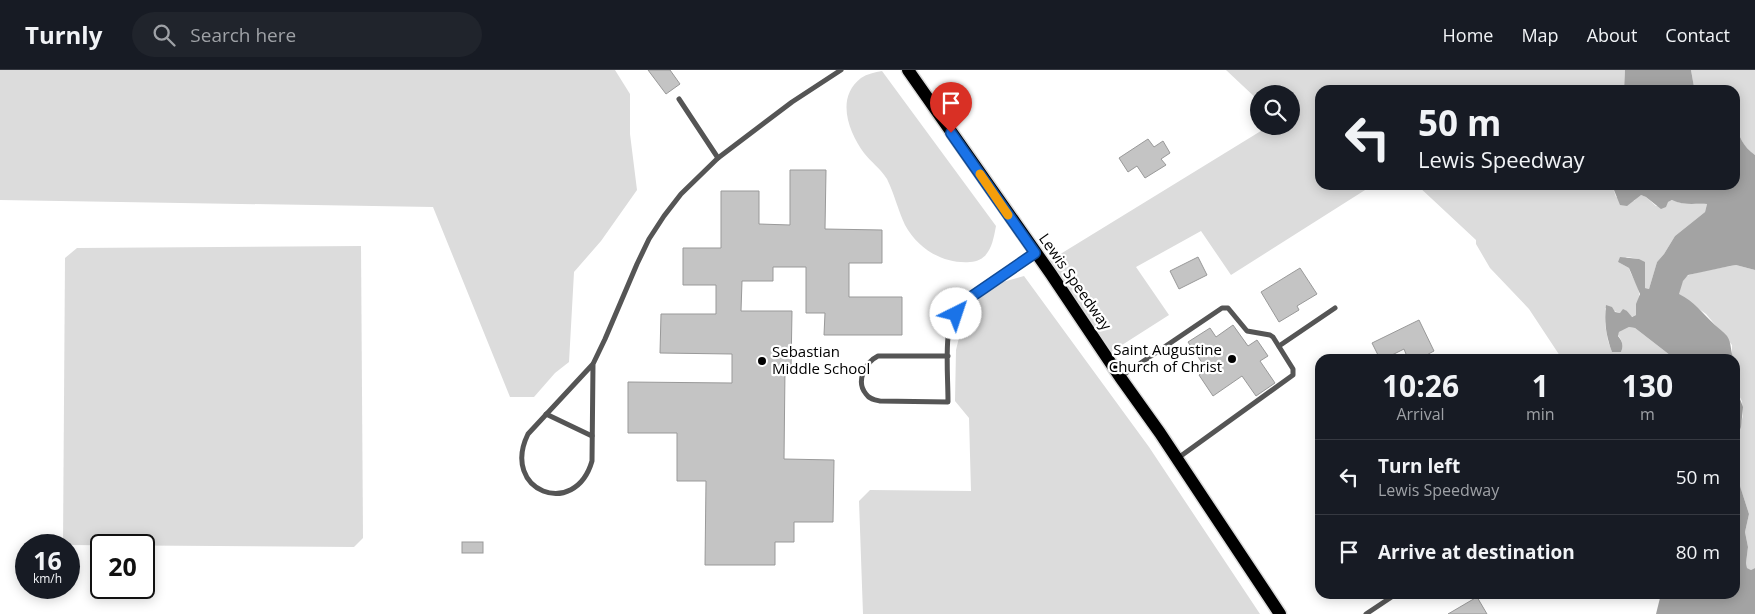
<!DOCTYPE html>
<html lang="en">
<head>
<meta charset="utf-8">
<style>
	:root { --surface:#171b24; --page:#20242c; --text:#f1f3f6; --muted:#9ea1a6; --line:#363941 }
	body { margin:0; font-family:"Open Sans",sans-serif; background:var(--page); color:var(--text); height:100vh; display:flex; flex-direction:column; font-size:19px; white-space:nowrap }
	* { box-sizing:border-box; margin:0 }
	p { font-size:16px; color:var(--muted) }
	.icon { flex:none; width:28px; height:28px; fill:none; stroke:currentColor; stroke-width:2; stroke-linecap:round; stroke-linejoin:round }
	.map { position:relative; flex:1; overflow:hidden }
	.panel { position:absolute; left:1315px; top:284px; width:425px; height:245px; display:flex; flex-direction:column; background:var(--surface); border-radius:15px; box-shadow:0 2px 12px #0003 }
	.panel>* { flex:none }
	.guide { position:absolute; left:1315px; top:15px; width:425px; height:105px; border-radius:15px; box-shadow:0 2px 12px #0003; background:#171b24; color:var(--text); overflow:hidden }
	.controls { position:absolute; left:1250px; top:15px; display:grid; gap:10px }
	.controls a { display:grid; place-items:center; width:50px; height:50px; border-radius:50%; background:var(--surface); box-shadow:0 2px 12px #0003; font-size:25px }
	.speed { position:absolute; left:15px; top:464px; display:flex; gap:10px; font-size:25px; font-weight:700; text-align:center }
	.speed>* { display:grid; place-content:center; width:65px; height:65px; border-radius:50%; background:var(--surface); box-shadow:0 2px 12px #0003; line-height:1 }
	.speed small { font-size:12px; font-weight:400 }
	.speed .limit { border:2px solid #111; border-radius:8px; background:#fff; color:#111 }
	.pin { position:absolute; display:grid; place-items:center; width:42px; height:42px; color:#fff; margin:-51px -21px; border-radius:50% 50% 50% 0; rotate:-45deg; box-shadow:0 0 5px #0007 }
	.pin .icon { rotate:45deg }
	.me { position:absolute; width:55px; margin:-28px; rotate:41deg; stroke-linejoin:round; filter:drop-shadow(0 0 4px #0008) }
	.turn { display:flex; align-items:center; gap:18px; height:105px; padding:0 20px; font-size:22px }
	.turn .icon { width:65px; height:65px; stroke-width:2.5 }
	.turn b { display:block; font-size:35px; line-height:42px }
	.eta { display:flex; justify-content:space-evenly; align-items:center; height:85px; text-align:center }
	.eta b { font-size:30px; font-weight:700; line-height:35px }
	ul { padding:0; list-style:none }
	li { display:flex; align-items:center; gap:15px; height:75px; padding:0 20px; border-top:1px solid var(--line) }
	li div { flex:1 }
	li b { display:block; font-size:19px }
	li em { font-style:normal }
	header { display:flex; align-items:center; gap:30px; box-sizing:border-box; height:70px; padding:0 25px; background:var(--surface); border-bottom:1px solid var(--line) }
	header strong { font-size:24px }
	nav { display:flex; gap:28px; margin-inline-start:auto; font-size:18px }
	.search { width:350px; height:45px; background:var(--page); display:flex; align-items:center; gap:12px; box-sizing:border-box; padding:0 18px; border-radius:28px; color:var(--muted); font-size:19px }
	.map>svg:first-child { display:block }
	.green { fill:#dcdcdc }
	.water { fill:#a3a3a3 }
	.building { fill:#c4c4c4; stroke:#999 }
	.lines { fill:none; stroke-linecap:round; stroke-linejoin:round }
	.primary-casing { stroke:#dbdbdb; stroke-width:15 }
	.lane { stroke:#555; stroke-width:5 }
	.primary { stroke:#000; stroke-width:12 }
	.route-casing { stroke:#114b97; stroke-width:12 }
	.route { stroke:#1a73e8; stroke-width:9 }
	.slow { stroke:#f59e0b; stroke-width:9 }
	.poi-dot { fill:#000; stroke:#fff; stroke-width:2 }
	.labels { text-anchor:middle; stroke-width:4.5; stroke-linejoin:round; paint-order:stroke }
	.street-label { font-size:15px; fill:#000; stroke:#fff }
	.poi-label { font-size:15px; fill:#000; stroke:#fff; text-anchor:end }
</style>
</head>
<body>
<header>
<strong>Turnly</strong>
<div class="search"><svg class="icon" aria-label="search" viewBox="0 0 24 24"><circle cx="10" cy="10" r="6"/><path d="M15 15l6 6"/></svg>Search here</div>
<nav><a>Home</a><a>Map</a><a>About</a><a>Contact</a></nav>
</header>
<div class="map">
<svg width="1755" height="544" viewBox="0 0 1755 544">
	<rect width="100%" height="100%" fill="#fff"/>
	<g class="green">
		<path d="M0 0H615L630 24V64L637 120 601 171 574 202 569 292 555 303 534 327H510L433 137 0 130Z"/>
		<path d="M1226 0H1625L1624 20H1320V115H1373L1231 205 1201 161 1136 197 1169 245 1111 282 1049 191 1269 56H1291V24H1259V31Z"/>
		<path d="M1691 0H1755V85C1733 70 1735 44 1735 20H1705L1702 17H1694Z"/>
		<path d="M882 1 996 156C993 172 990 191 970 192 943 194 918 179 905 155 898 140 894 123 887 109 881 99 871 92 864 83 849 62 835 28 861 8 867 4 875 2 882 1Z"/>
		<path d="M1417 115H1612L1616 127 1634 131 1638 126 1641 125 1646 127 1656 136 1673 130C1684 136 1695 133 1707 134L1705 142 1675 166 1664 184 1657 192 1649 219 1645 218V199L1639 189 1627 187 1618 192 1629 198C1631 207 1640 216 1639 225 1639 231 1636 238 1636 245L1631 247 1627 241 1620 243 1605 238V254L1608 271 1612 282H1621C1624 275 1622 271 1618 265L1619 262 1629 257 1635 258 1675 289H1562L1529 239 1490 198 1476 174V170Z"/>
		<path d="M361 176 363 468 354 477 63 475 65 188 77 178Z"/>
		<path d="M1736 195 1755 200V498L1751 500 1747 498 1746 493 1748 477 1745 462 1749 444 1740 416 1738 364 1743 346 1742 331 1738 324 1739 296 1732 286V275L1706 244 1678 224C1680 219 1682 209 1687 206 1691 203 1729 196 1736 195Z"/>
		<path d="M1024 206 1149 377 1260 544H863L859 431 870 420 971 421 969 348 955 331 956 280 965 243 995 214Z"/>
	</g>
	<g class="water">
		<path d="M1625 0H1691L1694 17H1702L1705 20H1624Z"/>
		<path d="M1735 53C1739 66 1743 77 1755 85V200L1736 195 1730 196 1688 205 1683 211 1679 224C1694 231 1703 244 1715 255 1719 259 1724 262 1727 266 1732 273 1730 282 1734 289H1675L1635 258 1629 257 1619 262 1618 266C1622 271 1624 275 1621 282H1612C1606 265 1604 252 1606 235L1612 237 1615 242 1620 243 1623 239 1627 241 1632 247 1636 245V234L1640 224 1629 198 1618 192 1620 187 1639 189 1645 192V218L1649 219 1657 192 1664 184 1675 166 1705 142 1707 134C1695 133 1684 136 1672 130L1668 132 1666 137 1661 139 1646 127 1641 125 1627 136 1620 135 1612 115H1735Z"/>
		<path d="M1735 290 1739 296 1738 324 1743 337 1741 357 1738 364 1740 416 1749 444 1745 462 1748 477 1746 493 1747 498 1751 500 1755 498V544H1656L1661 524H1735Z"/>
	</g>
	<g class="building">
		<path d="M648 0H670L680 14 666 24Z"/>
		<path d="M1148 69 1154 77 1163 71 1170 83 1161 89 1166 95 1145 108 1137 96 1128 102 1119 88Z"/>
		<path d="M790 100H826L825 159 882 160V193H849V227H902V265H824L825 243H806V197H773V211H742L741 241H792L791 299H785L784 389 834 390 833 452H794V472H775V495H705L706 411H677V363H628V312L732 313V284L660 283 661 244H716V215H683V178H721V121H759V154L790 155Z"/>
		<path d="M1198 187 1207 205 1179 219 1170 201Z"/>
		<path d="M1300 198 1317 224 1297 236 1299 240 1279 252 1261 222Z"/>
		<path d="M1419 250 1434 281 1419 289H1408L1404 279 1384 289H1380L1372 273Z"/>
		<path d="M1233 255 1248 276 1257 270 1268 286 1260 291 1275 313 1256 326 1242 306 1213 326 1199 305 1207 300 1188 272 1210 258 1216 267Z"/>
		<rect x="462" y="472" width="21" height="11"/>
		<path d="M1477 527 1487 544H1448Z"/>
	</g>
	<g class="lines">
		<defs>
			<path id="primary" d="M908 0 1051 204 1120 307 1160 363 1280 544"/>
		</defs>
		<use href="#primary" class="primary-casing"/>
		<g class="lane">
			<path d="M679 29 718 88"/>
			<path d="M1279 276 1335 238"/>
			<path d="M948 286H878C866 292 855 311 866 324 869 329 875 330 880 331L948 332C948 311 946 288 948 267 953 229 1006 203 1035 183"/>
			<path d="M593 294 592 391C575 450 500 421 528 364L593 294 605 269 637 194 649 169 664 146 681 124 718 88 792 32 841 0"/>
			<path d="M1120 307 1222 238H1228L1247 261 1270 265 1273 267 1293 299V305L1178 388"/>
			<path d="M546 344 592 366"/>
			<path d="M1366 544 1396 524"/>
		</g>
		<use href="#primary" class="primary"/>
	</g>
	<g class="lines">
		<defs>
			<path id="route" d="M951 63 1035 183 971 227 956 244"/>
		</defs>
		<use href="#route" class="route-casing"/>
		<use href="#route" class="route"/>
		<path class="slow" d="M980 104 1008 145"/>
	</g>
	<g class="poi-dot">
		<circle cx="1232" cy="289" r="5"/>
		<circle cx="762" cy="291" r="5"/>
	</g>
	<g class="labels">
		<g class="street-label">
			<text transform="translate(1075 212) rotate(55)" y="5">Lewis Speedway</text>
		</g>
		<g class="poi-label">
			<text x="1222" y="285">Saint Augustine<tspan x="1222" dy="17">Church of Christ</tspan></text>
			<text x="772" y="287" text-anchor="start">Sebastian<tspan x="772" dy="17">Middle School</tspan></text>
		</g>
	</g>
</svg>
<div class="controls">
<a><svg class="icon" aria-label="search" viewBox="0 0 24 24"><circle cx="10" cy="10" r="6"/><path d="M15 15l6 6"/></svg></a>
</div>
<div class="speed"><div>16<small>km/h</small></div><div class="limit">20</div></div>
<div class="pin" style="left:951px;top:63px;background:#d93025"><svg class="icon" aria-label="arrive" viewBox="0 0 24 24"><path d="M6 21V4h12l-3 4 3 4H6"/></svg></div>
<svg class="me" style="left:956px;top:244px" viewBox="-20 -20 40 40"><circle r="19" fill="#fff"/><path d="M0-13L10 11 0 6-10 11z" fill="#1a73e8"/></svg>
<div class="guide">
<div class="turn"><svg class="icon" aria-label="left" viewBox="0 0 24 24"><path d="M17 20v-9H6M10 6l-5 5 5 5"/></svg><div><b>50 m</b>Lewis Speedway</div></div>
</div>
<section class="panel">
<div class="eta">
<div><b>10:26</b><p>Arrival</p></div>
<div><b>1</b><p>min</p></div>
<div><b>130</b><p>m</p></div>
</div>
<ul>
<li><svg class="icon" aria-label="left" viewBox="0 0 24 24"><path d="M17 20v-9H6M10 6l-5 5 5 5"/></svg><div><b>Turn left</b><p>Lewis Speedway</p></div><em>50 m</em></li>
<li><svg class="icon" aria-label="arrive" viewBox="0 0 24 24"><path d="M6 21V4h12l-3 4 3 4H6"/></svg><div><b>Arrive at destination</b></div><em>80 m</em></li>
</ul>
</section>
</div>
</body>
</html>
